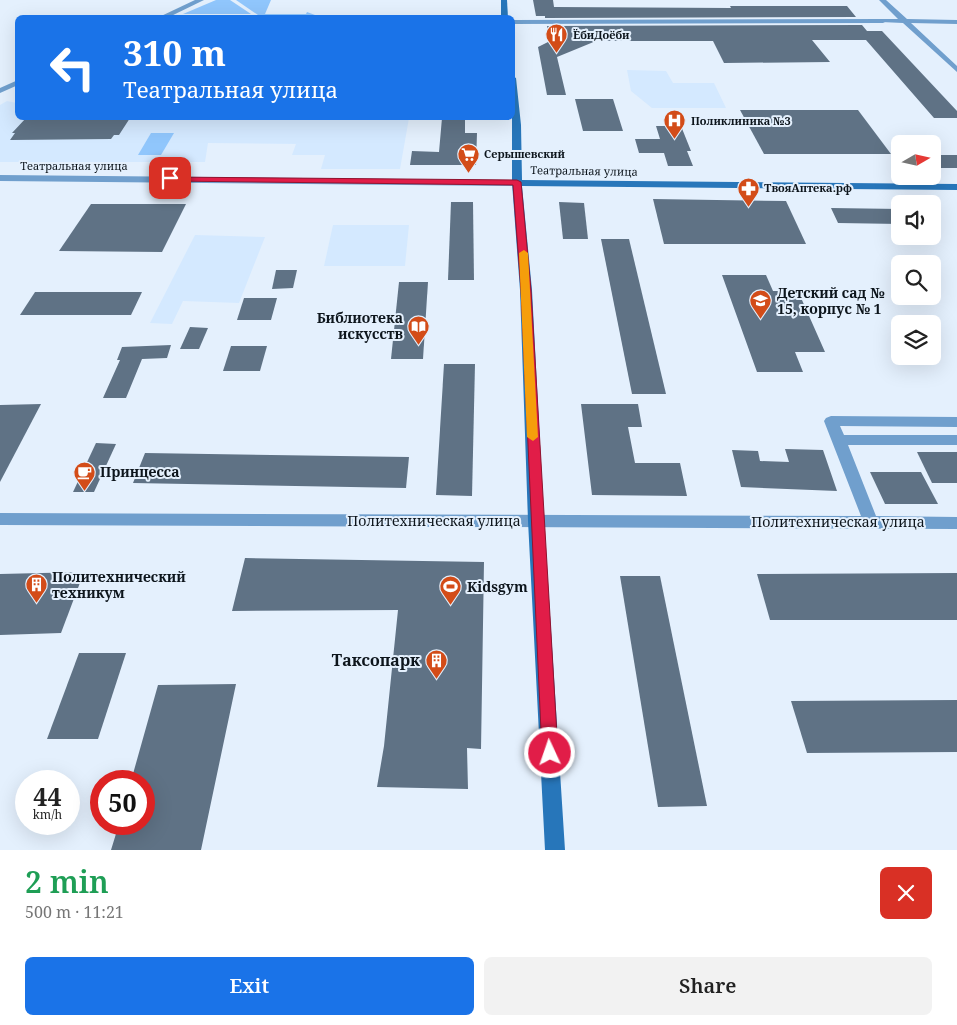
<!DOCTYPE html>
<html lang="en">
<head>
<meta charset="utf-8">
<style>
	:root { --surface:#fff; --page:#f2f2f2; --text:#222; --muted:#767676; --accent:#1a73e8 }
	body { margin:0; font-family:"Noto Serif",serif; background:var(--page); color:var(--text); height:100vh; display:flex; flex-direction:column; font-size:19px; white-space:nowrap }
	* { box-sizing:border-box; margin:0 }
	p { font-size:16px; color:var(--muted) }
	.icon { flex:none; width:28px; height:28px; fill:none; stroke:currentColor; stroke-width:2; stroke-linecap:round; stroke-linejoin:round }
	.map { position:relative; height:850px; overflow:hidden }
	.details { display:flex; flex-direction:column; background:var(--surface); flex:1 }
	.details>* { flex:none }
	.banner { position:absolute; left:15px; top:15px; width:500px; height:105px; border-radius:8px; box-shadow:0 5px 20px #0002; background:#1a73e8; color:#fff; overflow:hidden }
	.needle { width:32px; rotate:81deg }
	.fabs { position:absolute; left:891px; top:135px; display:grid; gap:10px }
	.fabs a { display:grid; place-items:center; width:50px; height:50px; border-radius:8px; background:var(--surface); box-shadow:0 5px 20px #0002; font-size:25px }
	.speed { position:absolute; left:15px; top:770px; display:flex; gap:10px; font-size:25px; font-weight:700; text-align:center }
	.speed>* { display:grid; place-content:center; width:65px; height:65px; border-radius:50%; background:var(--surface); box-shadow:0 5px 20px #0002; line-height:1 }
	.speed small { font-size:12px; font-weight:400 }
	.speed .limit { border:8px solid #d22; background:#fff; color:#111 }
	.pin { position:absolute; display:grid; place-items:center; width:42px; height:42px; color:#fff; margin:-21px; border-radius:10px; box-shadow:0 2px 8px #0006 }
	.me { position:absolute; width:55px; margin:-28px; rotate:357deg; stroke-linejoin:round; filter:drop-shadow(0 0 4px #0008) }
	.turn { display:flex; align-items:center; gap:18px; height:105px; padding:0 25px; font-size:22px }
	.turn .icon { width:65px; height:65px; stroke-width:2.5 }
	.turn b { display:block; font-size:35px; line-height:42px }
	.round { display:grid; place-items:center; flex:none; width:52px; height:52px; border-radius:8px; background:var(--page) }
	.overview { display:flex; align-items:center; justify-content:space-between; height:85px; padding:0 25px }
	h1 { font-size:30px; font-weight:600; line-height:38px; color:#1e9e55 }
	.cta { display:flex; gap:10px; margin-top:auto; padding:10px 25px }
	.cta a { flex:1; height:58px; border-radius:8px; background:var(--accent); color:#fff; font-size:20px; font-weight:600; line-height:58px; text-align:center }
	.cta a+a { background:var(--page); color:var(--text) }
	.map>svg:first-child { display:block }
	.built { fill:#d4e9ff }
	.green { fill:#90c6fc }
	.building { fill:#5f7285 }
	.lines { fill:none; stroke-linecap:round; stroke-linejoin:round }
	.minor { fill:#709fcd; fill-rule:evenodd }
	.tertiary { fill:#709fcd; fill-rule:evenodd }
	.secondary { fill:#2776ba; fill-rule:evenodd }
	.route { fill:#e11d48; stroke:#92132f }
	.slow { fill:#f59e0b }
	.labels { text-anchor:middle; stroke-width:4; stroke-linejoin:round; paint-order:stroke }
	.far-poi-label { font-size:11px; font-weight:bold; fill:#0d151c; stroke:#e4f0fd; text-anchor:start }
	.far-street-label { font-size:11px; fill:#0d151c; stroke:#e4f0fd }
	.poi-label { font-size:14px; font-weight:bold; fill:#0d151c; stroke:#e4f0fd; text-anchor:start }
	.street-label { font-size:14px; fill:#0d151c; stroke:#e4f0fd }
	.near-poi-label { font-size:16px; font-weight:bold; fill:#0d151c; stroke:#e4f0fd; text-anchor:end }
</style>
</head>
<body>
<div class="map">
<svg width="957" height="850" viewBox="0 0 957 850">
	<rect width="100%" height="100%" fill="#e4f0fd"/>
	<g class="built">
		<path d="M627 70 666 71 673 83H714L726 108H652L631 91Z"/>
		<path d="M7 101 17 103 18 118H409L400 169H321L325 155H292L296 144 208 143 205 162H0V105Z"/>
		<path d="M333 225H409L405 266H324Z"/>
		<path d="M195 235 265 237 239 303 183 301 172 324 150 323Z"/>
	</g>
	<g class="green">
		<path d="M216 0H230L251 14H183Z"/>
		<path d="M236 0H271L265 14H306L307 12 315 15H258Z"/>
		<path d="M151 133H174L161 155H138Z"/>
	</g>
	<g class="building">
		<path d="M533 0H553L554 7 731 8 730 6H847L856 17 545 18V16H536Z"/>
		<path d="M862 25 867 31H882L957 111V118H934L866 40H812L830 62 724 63 713 41H596L557 57 566 95H547L538 47 550 41 547 26Z"/>
		<path d="M575 99H613L623 131H583Z"/>
		<path d="M740 110H858L891 154H764Z"/>
		<path d="M26 118H130L119 135H114L111 139 10 140 15 133H12Z"/>
		<path d="M442 118H465V133H477L476 165H410L412 151 439 152Z"/>
		<path d="M656 126H681L691 151H687L693 166H668L664 153H639L635 139H660Z"/>
		<rect x="932" y="155" width="25" height="13"/>
		<path d="M653 199 786 201 806 244H664Z"/>
		<path d="M451 202H473L474 280H448Z"/>
		<path d="M559 202 584 203 588 239H563Z"/>
		<path d="M91 204H186L162 252 59 251Z"/>
		<path d="M831 208 900 209V224L838 223Z"/>
		<path d="M601 239H629L666 394H632Z"/>
		<path d="M276 270H297L293 288 272 289Z"/>
		<path d="M722 275H766L773 291H798L825 352H795L803 372H757Z"/>
		<path d="M399 282H428L423 359H391Z"/>
		<path d="M35 292H142L131 315H20Z"/>
		<path d="M244 298H277L271 320H237Z"/>
		<path d="M190 327 208 328 199 349H180Z"/>
		<path d="M171 345 167 358 142 359 126 398H103L120 360H117L122 347Z"/>
		<path d="M231 346H267L260 371H223Z"/>
		<path d="M444 364H475L472 496 436 495Z"/>
		<path d="M41 404 0 482V405Z"/>
		<path d="M581 404H638L642 427H628L635 463H680L687 496 592 495Z"/>
		<path d="M96 443 116 444 94 492H73Z"/>
		<path d="M785 449 823 450 837 491 741 487 732 450 758 451 760 461 789 462Z"/>
		<path d="M917 452H957V483H932Z"/>
		<path d="M145 453 409 457 406 488 133 483Z"/>
		<path d="M870 472H921L938 504H885Z"/>
		<path d="M245 558 484 562 481 749 467 748 468 789 377 787 384 746 398 610 232 611Z"/>
		<path d="M84 572 61 633 0 635V574Z"/>
		<path d="M957 573V620H770L757 574Z"/>
		<path d="M620 576H660L707 806 658 807Z"/>
		<path d="M79 653H126L98 739H47Z"/>
		<path d="M236 684 201 850H111L119 824H144V781H131L158 685Z"/>
		<path d="M957 700V752L807 753 791 701Z"/>
	</g>
	<g class="lines">
		<g class="minor">
			<path d="M195 0H204L167 18H157Z"/>
			<path d="M512 20 883 19 887 21 883 23 512 24Z"/>
			<path d="M18 80V85L0 93V88Z"/>
			<path d="M0 175 517 180 522 183 517 186 0 181Z"/>
			<path d="M831 416 957 417V427L840 426 844 435H957V445H848L876 516 957 517V529L0 525V513L861 516 824 421 826 418Z"/>
		</g>
		<path class="tertiary" d="M879 0H886L907 19 957 20V24L911 23 957 66V72L903 23 881 22 879 21 883 19H898Z"/>
		<g class="secondary">
			<path d="M501 0H507L508 18H501Z"/>
			<path d="M512 76 516 78 521 125 522 180 957 184V190L522 186 532 290 544 521 565 850H545L528 521 520 290 512 183Z"/>
		</g>
	</g>
	<path class="route" d="M167 177 517 180 521 182 531 290 558 753 555 759 550 761 544 759 542 753 521 290 513 185 170 181 166 178Z"/>
	<path class="slow" d="M524 250 528 253 538 437 533 441 527 437 519 253Z"/>
	<defs>
		<symbol id="restaurant-pin" viewBox="-11 -11 22 30"><path d="M0 17L-7.5 6A9.5 9.5 0 1 1 7.5 6Z" fill="#d34c18" stroke="#e4f0fd"/><path d="M-5-6h1v4h1v-4h1v4h1v-4h1v5L-1.5 .5V6h-2V.5L-5-1ZM5-6V6H3V1.5H1.5Q1.5-4 5-6Z" fill="#fff"/></symbol>
		<symbol id="hospital-pin" viewBox="-11 -11 22 30"><path d="M0 17L-7.5 6A9.5 9.5 0 1 1 7.5 6Z" fill="#d34c18" stroke="#e4f0fd"/><path d="M-5-5h3v3.5h4V-5h3V5h-3V1.5h-4V5h-3Z" fill="#fff"/></symbol>
		<symbol id="supermarket-pin" viewBox="-11 -11 22 30"><path d="M0 17L-7.5 6A9.5 9.5 0 1 1 7.5 6Z" fill="#d34c18" stroke="#e4f0fd"/><path d="M-6-5.5h2.5l.6 2H6L4.5 2H-2.5L-4.4-4H-6ZM-1.5 3.2a1.3 1.3 0 1 0 .1 0ZM3 3.2a1.3 1.3 0 1 0 .1 0Z" fill="#fff"/></symbol>
		<symbol id="pharmacy-pin" viewBox="-11 -11 22 30"><path d="M0 17L-7.5 6A9.5 9.5 0 1 1 7.5 6Z" fill="#d34c18" stroke="#e4f0fd"/><path d="M-2-6h4v4h4v4h-4v4h-4v-4h-4v-4h4Z" fill="#fff"/></symbol>
		<symbol id="school-pin" viewBox="-11 -11 22 30"><path d="M0 17L-7.5 6A9.5 9.5 0 1 1 7.5 6Z" fill="#d34c18" stroke="#e4f0fd"/><path d="M0-5L7-2L0 1L-7-2ZM-4 1L0 2.5L4 1V4Q0 6-4 4Z" fill="#fff"/></symbol>
		<symbol id="library-pin" viewBox="-11 -11 22 30"><path d="M0 17L-7.5 6A9.5 9.5 0 1 1 7.5 6Z" fill="#d34c18" stroke="#e4f0fd"/><path d="M-6-4Q-3-5.5-.7-3.5V5Q-3 3-6 4ZM6-4Q3-5.5 .7-3.5V5Q3 3 6 4Z" fill="#fff"/></symbol>
		<symbol id="cafe-pin" viewBox="-11 -11 22 30"><path d="M0 17L-7.5 6A9.5 9.5 0 1 1 7.5 6Z" fill="#d34c18" stroke="#e4f0fd"/><path d="M-5.5-4.5H6V0H3Q3 3.5 0 3.5H-2.5Q-5.5 3.5-5.5 0ZM3-3.2v2h1.7v-2ZM-6 4.5H4V6H-6Z" fill="#fff"/></symbol>
		<symbol id="building-pin" viewBox="-11 -11 22 30"><path d="M0 17L-7.5 6A9.5 9.5 0 1 1 7.5 6Z" fill="#d34c18" stroke="#e4f0fd"/><path d="M-4-6H4V6H1V3H-1V6H-4ZM-2.5-4.3h1.7v1.8h-1.7ZM.8-4.3h1.7v1.8H.8ZM-2.5-1h1.7V.8h-1.7ZM.8-1h1.7V.8H.8Z" fill="#fff"/></symbol>
		<symbol id="stadium-pin" viewBox="-11 -11 22 30"><path d="M0 17L-7.5 6A9.5 9.5 0 1 1 7.5 6Z" fill="#d34c18" stroke="#e4f0fd"/><path d="M0-5a6.5 5 0 1 0 0 10a6.5 5 0 1 0 0-10ZM-3.5-1.8h7v3.6h-7Z" fill="#fff"/></symbol>
	</defs>
	<g fill-rule="evenodd">
		<use href="#restaurant-pin" x="544" y="22" width="25" height="34"/>
		<use href="#hospital-pin" x="662" y="108" width="25" height="34"/>
		<use href="#supermarket-pin" x="456" y="142" width="25" height="34"/>
		<use href="#pharmacy-pin" x="736" y="176" width="25" height="34"/>
		<use href="#school-pin" x="748" y="288" width="25" height="34"/>
		<use href="#library-pin" x="406" y="314" width="25" height="34"/>
		<use href="#cafe-pin" x="72" y="460" width="25" height="34"/>
		<use href="#building-pin" x="24" y="572" width="25" height="34"/>
		<use href="#stadium-pin" x="438" y="574" width="25" height="34"/>
		<use href="#building-pin" x="424" y="648" width="25" height="34"/>
	</g>
	<g class="labels">
		<g class="far-poi-label">
			<text x="573" y="39">ЁбиДоёби</text>
			<text x="691" y="125">Поликлиника №3</text>
			<text x="484" y="158">Серышевский</text>
			<text x="764" y="192">ТвояАптека.рф</text>
		</g>
		<g class="far-street-label">
			<text x="74" y="170">Театральная улица</text>
			<text transform="translate(584 171) rotate(1)" y="4">Театральная улица</text>
		</g>
		<g class="poi-label">
			<text x="777" y="298">Детский сад №<tspan x="777" dy="16">15, корпус № 1</tspan></text>
			<text x="403" y="323" text-anchor="end">Библиотека<tspan x="403" dy="16">искусств</tspan></text>
			<text x="100" y="477">Принцесса</text>
			<text x="52" y="582">Политехнический<tspan x="52" dy="16">техникум</tspan></text>
			<text x="467" y="592">Kidsgym</text>
		</g>
		<g class="street-label">
			<text x="434" y="526">Политехническая улица</text>
			<text x="838" y="527">Политехническая улица</text>
		</g>
		<g class="near-poi-label">
			<text x="420" y="666">Таксопарк</text>
		</g>
	</g>
</svg>
<div class="fabs">
<a><svg class="needle" viewBox="-14 -14 28 28"><path d="M0-13l5 13h-10z" fill="#e53935"/><path d="M0 13l5-13h-10z" fill="#767676"/></svg></a>
<a><svg class="icon" aria-label="sound" viewBox="0 0 24 24"><path d="M4 9h4l5-4v14l-5-4H4zM17 9q2 3 0 6"/></svg></a>
<a><svg class="icon" aria-label="search" viewBox="0 0 24 24"><circle cx="10" cy="10" r="6"/><path d="M15 15l6 6"/></svg></a>
<a><svg class="icon" aria-label="layers" viewBox="0 0 24 24"><path d="M12 4l9 5-9 5-9-5zM3 14l9 5 9-5"/></svg></a>
</div>
<div class="speed"><div>44<small>km/h</small></div><div class="limit">50</div></div>
<div class="pin" style="left:170px;top:178px;background:#d93025"><svg class="icon" aria-label="arrive" viewBox="0 0 24 24"><path d="M6 21V4h12l-3 4 3 4H6"/></svg></div>
<svg class="me" style="left:550px;top:753px" viewBox="-20 -20 40 40"><circle r="17" fill="#e11d48" stroke="#fff" stroke-width="3"/><path d="M0-11L8 9 0 5-8 9z" fill="#fff"/></svg>
<div class="banner">
<div class="turn"><svg class="icon" aria-label="left" viewBox="0 0 24 24"><path d="M17 20v-9H6M10 6l-5 5 5 5"/></svg><div><b>310 m</b>Театральная улица</div></div>
</div>
</div>
<section class="details">
<div class="overview"><div><h1>2 min</h1><p>500 m · 11:21</p></div><a class="round" style="background:#d93025;color:#fff"><svg class="icon" aria-label="close" viewBox="0 0 24 24"><path d="M6 6l12 12M18 6L6 18"/></svg></a></div>
<div class="cta"><a>Exit</a><a>Share</a></div>
</section>
</body>
</html>
